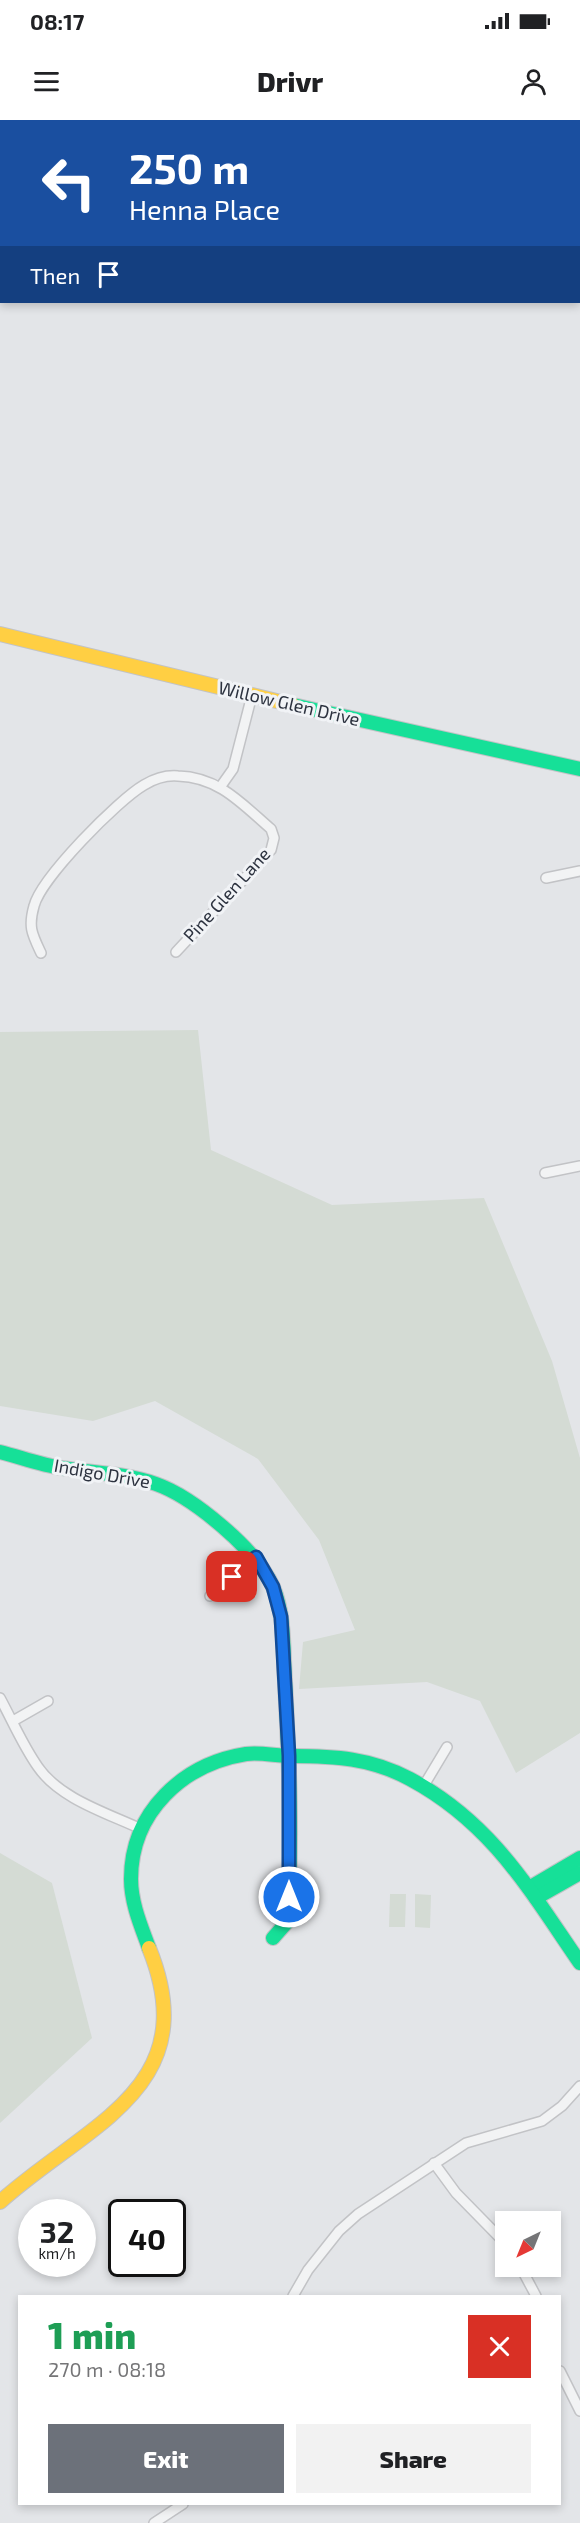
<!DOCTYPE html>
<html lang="en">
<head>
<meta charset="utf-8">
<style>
	:root { --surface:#fff; --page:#f2f2f2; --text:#202124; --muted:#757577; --accent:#6c717a }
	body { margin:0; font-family:"Exo 2",sans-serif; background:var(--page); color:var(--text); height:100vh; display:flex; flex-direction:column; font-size:22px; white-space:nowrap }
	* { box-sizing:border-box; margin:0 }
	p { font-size:20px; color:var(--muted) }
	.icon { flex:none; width:33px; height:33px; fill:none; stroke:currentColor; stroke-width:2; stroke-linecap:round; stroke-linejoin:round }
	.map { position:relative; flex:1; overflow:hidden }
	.sheet { position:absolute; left:18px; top:2175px; width:543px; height:210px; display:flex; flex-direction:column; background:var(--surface); border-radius:0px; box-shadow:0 3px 9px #0003 }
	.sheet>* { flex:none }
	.hud { position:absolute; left:0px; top:0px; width:580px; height:183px; box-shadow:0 3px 9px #0003; background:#1a4fa0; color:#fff; overflow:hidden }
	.needle { width:39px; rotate:223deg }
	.buttons { position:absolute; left:495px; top:2091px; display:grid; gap:12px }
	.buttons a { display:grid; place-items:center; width:66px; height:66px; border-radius:0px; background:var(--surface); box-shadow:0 3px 9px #0003; font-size:30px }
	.speed { position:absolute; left:18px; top:2079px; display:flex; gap:12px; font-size:30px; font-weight:700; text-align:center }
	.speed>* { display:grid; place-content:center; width:78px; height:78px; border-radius:50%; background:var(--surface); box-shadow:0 3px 9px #0003; line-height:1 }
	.speed small { font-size:15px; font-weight:400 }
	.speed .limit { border:3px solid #111; border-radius:9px; background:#fff; color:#111 }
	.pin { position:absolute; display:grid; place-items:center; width:51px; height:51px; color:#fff; margin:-26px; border-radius:12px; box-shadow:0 3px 9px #0006 }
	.me { position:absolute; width:66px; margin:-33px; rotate:0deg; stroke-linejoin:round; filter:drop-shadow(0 0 4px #0008) }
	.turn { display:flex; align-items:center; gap:21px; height:126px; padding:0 30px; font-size:27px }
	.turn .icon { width:78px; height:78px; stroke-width:2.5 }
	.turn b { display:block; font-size:42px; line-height:51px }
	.then { display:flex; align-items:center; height:57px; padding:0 30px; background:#0003; gap:12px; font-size:22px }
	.round { display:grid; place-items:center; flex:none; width:63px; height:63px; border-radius:0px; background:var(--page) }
	.summary { display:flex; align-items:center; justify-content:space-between; height:102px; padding:0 30px }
	h1 { font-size:36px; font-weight:800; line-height:45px; color:#1e9e55 }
	.cta { display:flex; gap:12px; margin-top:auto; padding:12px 30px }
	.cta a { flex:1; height:69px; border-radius:0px; background:var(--accent); color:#fff; font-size:24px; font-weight:800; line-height:69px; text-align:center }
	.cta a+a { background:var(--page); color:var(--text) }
	.status { display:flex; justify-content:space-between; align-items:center; height:42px; padding:0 30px; background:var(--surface); direction:ltr }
	.status svg { height:16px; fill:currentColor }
	header { display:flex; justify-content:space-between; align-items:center; height:78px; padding:0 30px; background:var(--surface); font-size:27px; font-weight:800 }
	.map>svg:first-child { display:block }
	.green { fill:#d4dbd4 }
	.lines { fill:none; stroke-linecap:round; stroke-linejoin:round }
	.river { stroke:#b5c0cf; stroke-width:16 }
	.street-casing { stroke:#c2c3c6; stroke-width:12 }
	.fast-casing { stroke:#c2c3c6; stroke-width:16 }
	.slow-casing { stroke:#c2c3c6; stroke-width:16 }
	.street { stroke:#f2f3f4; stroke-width:9 }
	.fast { stroke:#16e098; stroke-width:14 }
	.slow { stroke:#ffcf43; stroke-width:14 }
	.route-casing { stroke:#114b97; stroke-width:15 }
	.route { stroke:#1a73e8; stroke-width:10 }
	.labels { text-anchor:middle; stroke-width:6; stroke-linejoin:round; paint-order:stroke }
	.street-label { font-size:18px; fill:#2c323f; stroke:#f1f3f6 }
</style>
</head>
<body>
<div class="status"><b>08:17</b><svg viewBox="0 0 49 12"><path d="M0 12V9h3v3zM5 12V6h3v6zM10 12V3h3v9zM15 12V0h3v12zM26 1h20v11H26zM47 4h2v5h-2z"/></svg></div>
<header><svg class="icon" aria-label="menu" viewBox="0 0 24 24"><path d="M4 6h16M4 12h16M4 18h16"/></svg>Drivr<svg class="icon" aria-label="person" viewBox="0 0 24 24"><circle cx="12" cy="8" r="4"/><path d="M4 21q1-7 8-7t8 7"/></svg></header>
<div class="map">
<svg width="580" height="2403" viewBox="0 0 580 2403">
	<rect width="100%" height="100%" fill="#e3e5e8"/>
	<g class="green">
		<path d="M198 910 211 1030 332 1085 484 1078 552 1241 580 1338V1613L516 1653 480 1581 427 1562 299 1569 303 1522 355 1510 319 1420 258 1339 155 1281 93 1301 0 1286V912Z"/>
		<path d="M0 1733 52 1763 92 1918 0 2003Z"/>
		<path d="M390 1774H406L405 1807H389Z"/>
		<path d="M415 1774 431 1775 430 1808 415 1807Z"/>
	</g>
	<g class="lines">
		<g class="river">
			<path d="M411 0 413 2"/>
			<path d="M579 100 580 101"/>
		</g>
		<defs>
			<g id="street">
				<path d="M221 666 233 649 252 575"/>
				<path d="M546 758 580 751"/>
				<path d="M41 833C32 814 28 807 34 786 41 758 118 680 144 665 154 659 166 655 178 656 219 657 242 684 271 709L274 718 271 730 176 832"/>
				<path d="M545 1053 580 1046"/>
				<path d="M210 1476 256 1437"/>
				<path d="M0 1578C12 1600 23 1626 38 1647 60 1679 107 1693 141 1709"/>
				<path d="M13 1601 48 1581"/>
				<path d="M423 1667 447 1627"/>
				<path d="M434 2043 456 2073 506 2124"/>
				<path d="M520 2146 536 2176"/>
				<path d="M293 2176 308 2150 339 2111 358 2094 466 2023 542 2001 562 1986 580 1966"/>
				<path d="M560 2251 580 2291"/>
				<path d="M154 2403 183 2384"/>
			</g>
			<g id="fast">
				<path d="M293 585 580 649"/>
				<path d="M0 1332C20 1337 41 1345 62 1348 93 1353 125 1353 156 1364 193 1377 257 1430 273 1467 285 1495 283 1531 285 1561 289 1641 293 1722 287 1802L273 1818"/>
				<path d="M529 1768 580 1738"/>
				<path d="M536 1778 580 1753"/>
				<path d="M149 1828C141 1806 131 1783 131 1759 131 1692 183 1644 246 1634 261 1632 276 1636 292 1636 334 1636 371 1638 410 1659 492 1703 529 1769 580 1843"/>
			</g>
			<g id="slow">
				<path d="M0 514 293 585"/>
				<path d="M0 2082C86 2004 206 1969 149 1828"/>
			</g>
		</defs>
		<use href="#street" class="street-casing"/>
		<use href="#fast" class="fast-casing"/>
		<use href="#slow" class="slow-casing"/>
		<use href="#street" class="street"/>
		<use href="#fast" class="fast"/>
		<use href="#slow" class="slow"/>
	</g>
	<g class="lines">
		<defs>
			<path id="route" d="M232 1457 256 1437 273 1467 281 1497 289 1636V1777"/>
		</defs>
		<use href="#route" class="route-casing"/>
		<use href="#route" class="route"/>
	</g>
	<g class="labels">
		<g class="street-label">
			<text transform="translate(289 584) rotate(13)" y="6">Willow Glen Drive</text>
			<text transform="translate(227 775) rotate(-48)" y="6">Pine Glen Lane</text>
			<text transform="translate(102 1354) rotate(10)" y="6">Indigo Drive</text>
		</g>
	</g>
</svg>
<div class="buttons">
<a><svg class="needle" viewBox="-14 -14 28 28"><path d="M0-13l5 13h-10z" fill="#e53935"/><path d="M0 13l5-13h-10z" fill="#757577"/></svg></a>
</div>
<div class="speed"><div>32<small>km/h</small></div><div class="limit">40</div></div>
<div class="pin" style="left:232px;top:1457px;background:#d93025"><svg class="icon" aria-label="arrive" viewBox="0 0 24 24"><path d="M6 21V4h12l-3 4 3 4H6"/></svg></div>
<svg class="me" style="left:289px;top:1777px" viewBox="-20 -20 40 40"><circle r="17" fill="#1a73e8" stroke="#fff" stroke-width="3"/><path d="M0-11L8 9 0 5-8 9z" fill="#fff"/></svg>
<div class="hud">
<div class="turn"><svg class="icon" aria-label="left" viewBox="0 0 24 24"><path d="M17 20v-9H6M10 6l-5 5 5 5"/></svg><div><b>250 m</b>Henna Place</div></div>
<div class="then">Then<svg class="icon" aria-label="arrive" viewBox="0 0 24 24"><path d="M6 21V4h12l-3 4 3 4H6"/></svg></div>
</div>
<section class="sheet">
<div class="summary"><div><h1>1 min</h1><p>270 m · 08:18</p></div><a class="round" style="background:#d93025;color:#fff"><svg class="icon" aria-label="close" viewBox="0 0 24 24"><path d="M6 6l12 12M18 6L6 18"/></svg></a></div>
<div class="cta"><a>Exit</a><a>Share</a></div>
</section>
</div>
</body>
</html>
